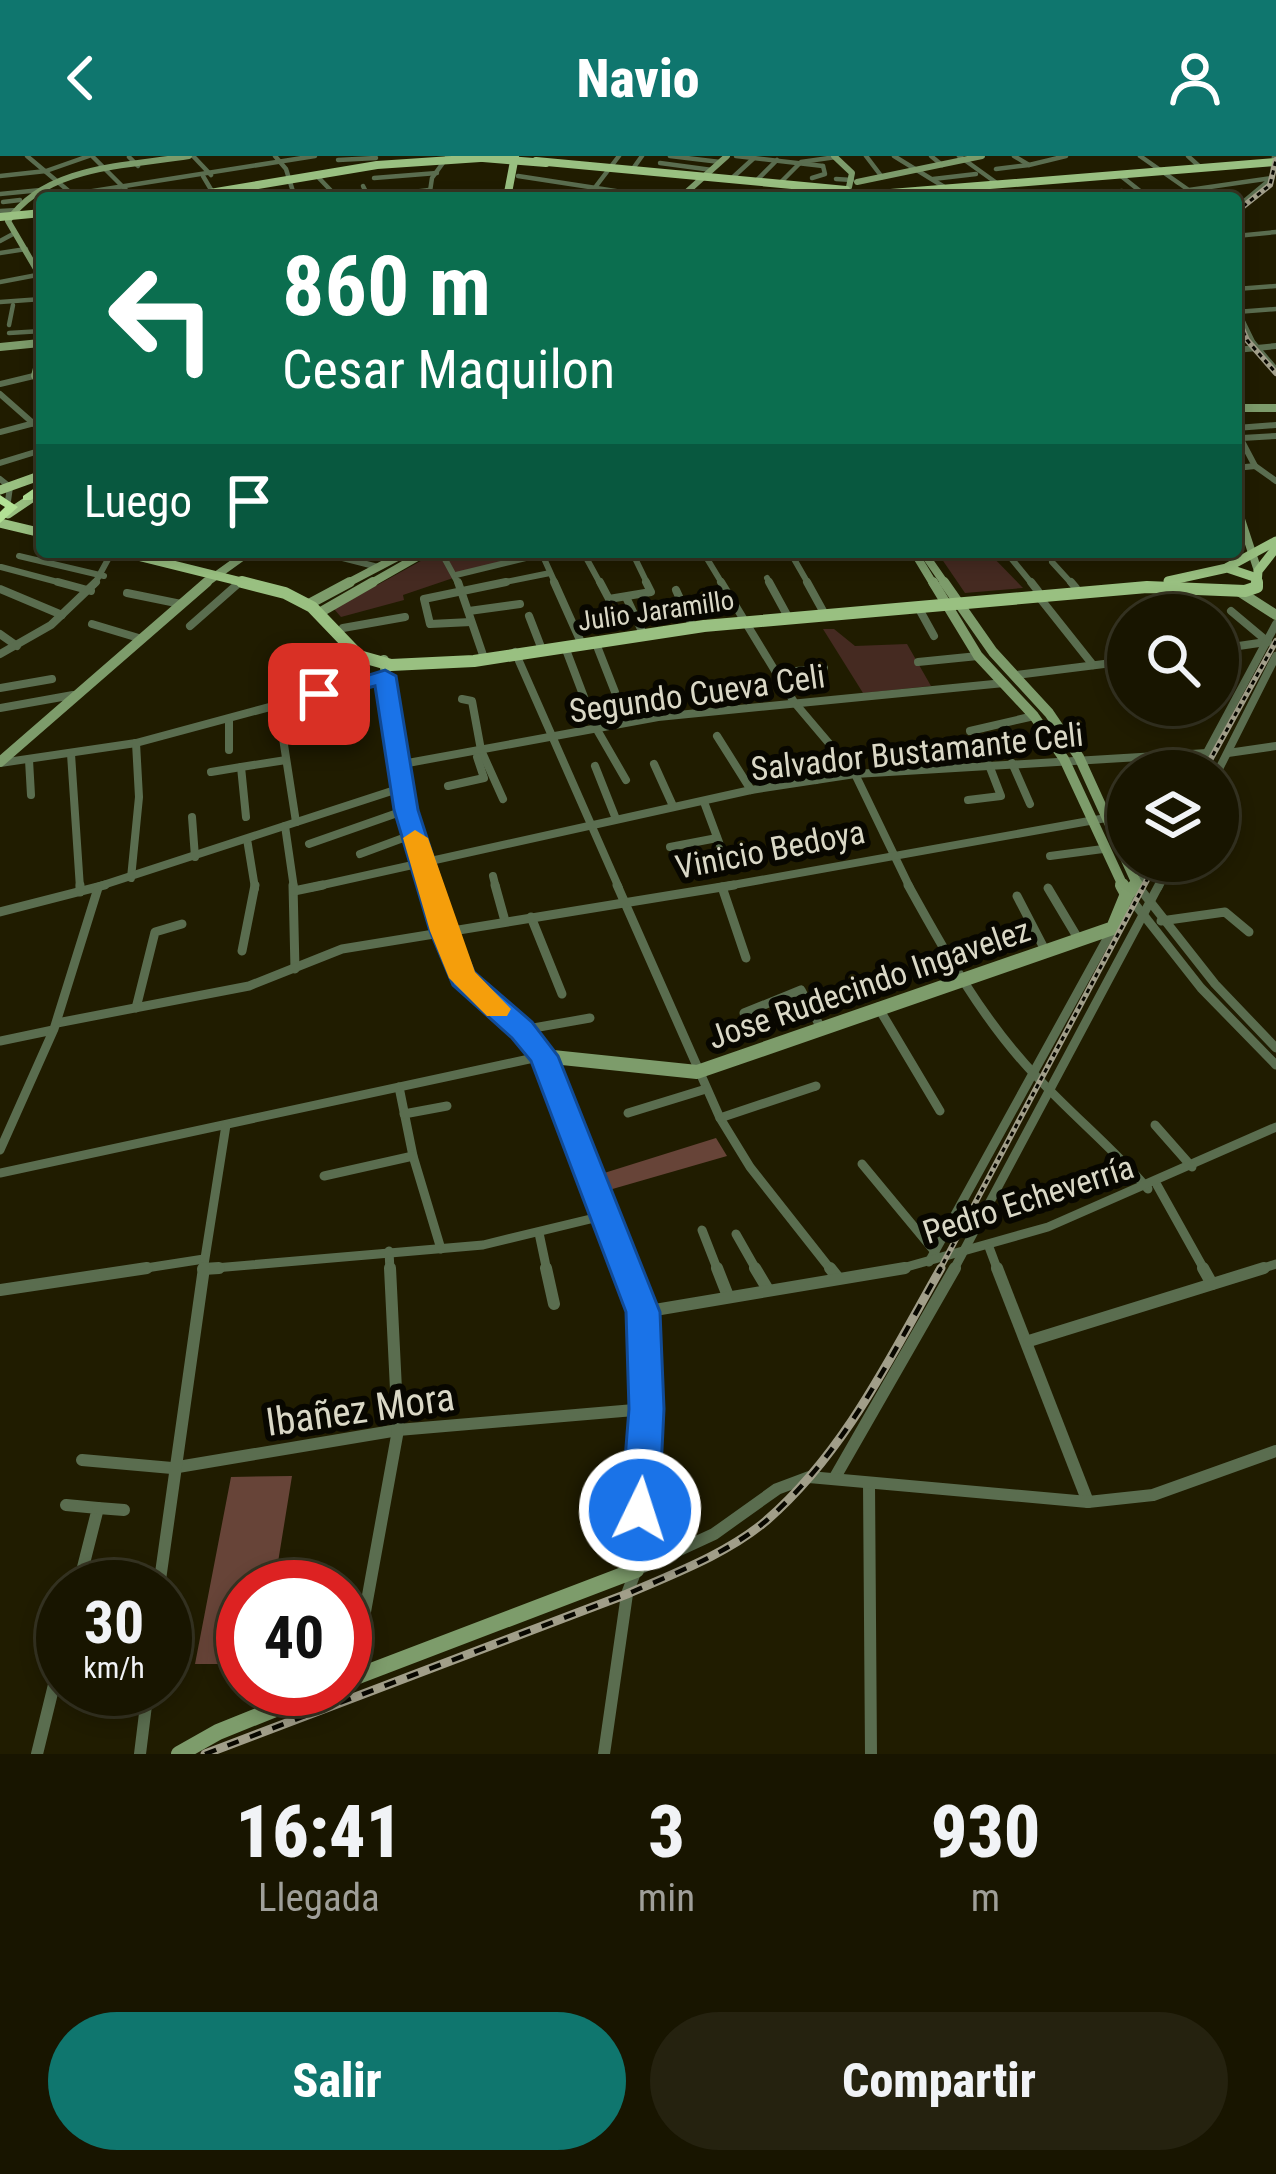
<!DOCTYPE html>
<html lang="es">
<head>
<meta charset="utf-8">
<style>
	:root { --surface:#181500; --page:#25220f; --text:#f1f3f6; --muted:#9f9f99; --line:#363422; --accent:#0f766e }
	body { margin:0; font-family:"Roboto Condensed",sans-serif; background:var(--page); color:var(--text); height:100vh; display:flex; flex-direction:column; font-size:45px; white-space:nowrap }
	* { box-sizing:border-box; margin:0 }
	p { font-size:39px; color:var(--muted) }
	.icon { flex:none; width:66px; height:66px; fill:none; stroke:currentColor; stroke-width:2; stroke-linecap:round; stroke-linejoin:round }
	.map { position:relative; height:1598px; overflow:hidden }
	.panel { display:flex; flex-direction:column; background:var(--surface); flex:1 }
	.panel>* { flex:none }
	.hud { position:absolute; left:36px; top:36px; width:1206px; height:366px; border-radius:12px; box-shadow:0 6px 18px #0003,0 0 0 3px var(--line); background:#0b6e4f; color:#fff; overflow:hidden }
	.controls { position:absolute; left:1107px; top:438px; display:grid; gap:24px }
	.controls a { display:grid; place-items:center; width:132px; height:132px; border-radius:50%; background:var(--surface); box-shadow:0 6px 18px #0003,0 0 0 3px var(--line); font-size:60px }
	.speed { position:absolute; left:36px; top:1404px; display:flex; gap:24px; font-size:60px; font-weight:700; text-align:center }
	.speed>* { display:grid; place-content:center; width:156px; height:156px; border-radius:50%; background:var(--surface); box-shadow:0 6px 18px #0003,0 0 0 3px var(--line); line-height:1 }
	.speed small { font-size:30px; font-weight:400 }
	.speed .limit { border:18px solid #d22; background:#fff; color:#111 }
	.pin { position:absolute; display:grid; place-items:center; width:102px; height:102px; color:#fff; margin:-51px; border-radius:24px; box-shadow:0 6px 18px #0006 }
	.me { position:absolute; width:132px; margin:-66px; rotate:4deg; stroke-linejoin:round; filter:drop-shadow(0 0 9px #0008) }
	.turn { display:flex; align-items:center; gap:42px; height:252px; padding:0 48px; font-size:54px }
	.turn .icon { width:156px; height:156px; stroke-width:2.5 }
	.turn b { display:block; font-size:84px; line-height:102px }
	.then { display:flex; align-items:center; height:114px; padding:0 48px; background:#0003; gap:24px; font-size:45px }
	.eta { display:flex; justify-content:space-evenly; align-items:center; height:204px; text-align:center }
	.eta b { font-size:72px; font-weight:800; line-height:84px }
	.primary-button { display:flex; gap:24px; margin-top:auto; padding:24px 48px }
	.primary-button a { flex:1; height:138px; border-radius:72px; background:var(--accent); color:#fff; font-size:48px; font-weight:800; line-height:138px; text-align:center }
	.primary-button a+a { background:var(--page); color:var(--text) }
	header { display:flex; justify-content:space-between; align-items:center; height:156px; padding:0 48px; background:var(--accent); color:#fff; font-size:54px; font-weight:800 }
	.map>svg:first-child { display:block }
	.green { fill:#452a21 }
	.forest { fill:#674438 }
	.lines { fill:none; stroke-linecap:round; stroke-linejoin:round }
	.street-far4 { stroke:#5a6d4f; stroke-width:4.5 }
	.street-far3 { stroke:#5a6d4f; stroke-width:6 }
	.street-far2 { stroke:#5a6d4f; stroke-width:8 }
	.street-far1 { stroke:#5a6d4f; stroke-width:9 }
	.street { stroke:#5a6d4f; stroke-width:12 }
	.secondary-far4 { stroke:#7d9c6b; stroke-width:6 }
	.secondary-far3 { stroke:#7d9c6b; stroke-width:8 }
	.secondary-far2 { stroke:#7d9c6b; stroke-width:10 }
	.secondary-far1 { stroke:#7d9c6b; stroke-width:14 }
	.secondary { stroke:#7d9c6b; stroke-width:16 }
	.primary-far2 { stroke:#99c081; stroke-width:8 }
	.primary-far1 { stroke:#99c081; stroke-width:9 }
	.primary { stroke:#99c081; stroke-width:12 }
	.highway { fill:#b2e195; fill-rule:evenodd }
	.rail-far1-casing { stroke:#a19e89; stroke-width:6 }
	.rail-casing { stroke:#a19e89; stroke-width:9 }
	.rail-far1 { stroke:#080700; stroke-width:3; stroke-dasharray:4.5; stroke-linecap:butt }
	.rail { stroke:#080700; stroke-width:4.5; stroke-dasharray:12; stroke-linecap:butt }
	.primary-bridge { stroke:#99c081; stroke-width:8 }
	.route { fill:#1a73e8; stroke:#114b97; stroke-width:3 }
	.slow { fill:#f59e0b }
	.labels { text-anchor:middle; stroke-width:12; stroke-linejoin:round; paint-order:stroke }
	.far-street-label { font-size:27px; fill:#dad8c6; stroke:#080700 }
	.street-label { font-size:33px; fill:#dad8c6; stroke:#080700 }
	.near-street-label { font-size:39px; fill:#dad8c6; stroke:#080700 }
</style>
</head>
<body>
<header><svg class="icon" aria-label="back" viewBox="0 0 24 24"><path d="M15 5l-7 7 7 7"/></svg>Navio<svg class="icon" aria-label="person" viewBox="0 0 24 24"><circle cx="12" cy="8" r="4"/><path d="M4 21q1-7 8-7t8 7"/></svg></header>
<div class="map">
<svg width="1276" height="1598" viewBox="0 0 1276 1598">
	<rect width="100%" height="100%" fill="#201c00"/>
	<g class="green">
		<path d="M437 396H530L403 439 404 444 341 461 334 453Z"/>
		<path d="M937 396H988L1023 432 965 437Z"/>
		<path d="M823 473H834L855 490 907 488 931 530 863 537Z"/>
	</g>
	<g class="forest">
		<path d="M716 982 727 1000 609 1034 601 1018Z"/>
		<path d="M292 1320 274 1431H243V1485H234L230 1508H195L231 1321Z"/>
	</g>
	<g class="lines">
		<g class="street-far4">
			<path d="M27 0 77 42"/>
			<path d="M92 0 134 42"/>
			<path d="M193 0 211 19"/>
			<path d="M275 0 286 13 295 42"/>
			<path d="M670 0 720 6"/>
			<path d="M736 0 823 10"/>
			<path d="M866 0 882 21"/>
			<path d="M894 0 946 32 953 42"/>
			<path d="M931 0 942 9"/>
			<path d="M959 0 998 28"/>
			<path d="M1014 0 1029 9 1066 0"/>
			<path d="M1140 0 1200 42"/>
			<path d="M1188 0 1200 11"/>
			<path d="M129 1 138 10"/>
			<path d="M338 4 376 2"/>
			<path d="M660 7 712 14"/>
			<path d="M996 13 1029 9"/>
			<path d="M632 14 642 0"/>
			<path d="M0 20 46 15 89 0"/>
			<path d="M203 20 216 42"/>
			<path d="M518 20 661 42"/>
			<path d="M1121 20 1140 35"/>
			<path d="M318 21 338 42"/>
			<path d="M374 22 437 17"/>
			<path d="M812 22 825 18 823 10"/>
			<path d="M731 23 754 2"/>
			<path d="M836 23 852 24"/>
			<path d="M933 23 976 18"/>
			<path d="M756 25 777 4"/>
			<path d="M779 28 801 6 836 1"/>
			<path d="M1189 34 1272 22"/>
			<path d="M0 38 41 34"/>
			<path d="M74 38 315 0"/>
			<path d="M1089 39 1122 35"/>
			<path d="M342 42 366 36 363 30"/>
			<path d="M365 42 429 34"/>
			<path d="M429 42 432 22 448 0"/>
			<path d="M587 42 619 0"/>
			<path d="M3 46 20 44"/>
			<path d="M1236 52 1272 22 1274 0"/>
			<path d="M0 55 18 54"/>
			<path d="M1236 80 1276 76"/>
			<path d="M0 85 13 78"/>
			<path d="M0 97 26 93"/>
			<path d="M0 126 37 119"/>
			<path d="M1236 133 1276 130"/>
			<path d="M0 146 42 143"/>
			<path d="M1236 151 1255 190"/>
			<path d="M1236 156 1276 153"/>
			<path d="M9 169 13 149"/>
			<path d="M9 177 42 175"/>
		</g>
		<g class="street-far3">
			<path d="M1253 187 1276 214"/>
			<path d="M1236 194 1276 190"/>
			<path d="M0 228 42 218"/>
			<path d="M0 238 42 275"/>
			<path d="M1236 272 1276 269"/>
			<path d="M1236 274 1255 310 1276 325"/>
			<path d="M0 276 42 265"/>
			<path d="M1242 282 1276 280"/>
			<path d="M0 307 42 294"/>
			<path d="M1236 312 1255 310"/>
			<path d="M0 323 10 331 8 345"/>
			<path d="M319 396 378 411"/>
			<path d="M441 396 459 429"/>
			<path d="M583 396 601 429"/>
			<path d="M632 396 648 429"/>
			<path d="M703 396 723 429"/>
			<path d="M790 396 809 429"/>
			<path d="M1006 396 1033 429"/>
			<path d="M19 400 104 420"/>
			<path d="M1052 406 1073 429"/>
			<path d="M1 411 69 429"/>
			<path d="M456 419 542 398 556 429"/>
			<path d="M767 422 771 429"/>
			<path d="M94 429 112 396"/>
			<path d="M236 429 242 424"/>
			<path d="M491 429 550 417"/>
		</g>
		<g class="street-far2">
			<path d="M58 426 91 435"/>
			<path d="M458 426 483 499"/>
			<path d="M554 426 580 484"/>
			<path d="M600 426 609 443 651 436 646 426"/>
			<path d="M721 426 794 546 855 618 910 732"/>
			<path d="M769 426 787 459"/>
			<path d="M807 426 823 455"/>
			<path d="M1031 426 1038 435"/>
			<path d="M1071 426 1076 432"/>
			<path d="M0 433 62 459"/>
			<path d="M676 434 691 467"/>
			<path d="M127 437 181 448"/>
			<path d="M626 441 641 473"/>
			<path d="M1039 441 1093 509"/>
			<path d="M918 451 934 480"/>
			<path d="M469 455 520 448"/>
			<path d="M1231 455 1268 486"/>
			<path d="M529 460 541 491"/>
			<path d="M471 466 430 468 424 443 506 426"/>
			<path d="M92 468 142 483"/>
			<path d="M190 470 240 426"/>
			<path d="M343 472 405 461"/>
			<path d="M0 478 17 490"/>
			<path d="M595 485 615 536"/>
			<path d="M565 491 590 557"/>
			<path d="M1218 493 1266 486"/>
			<path d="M515 496 619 732"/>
			<path d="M0 498 51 469 96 426"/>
			<path d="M918 506 978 500"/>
			<path d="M778 517 824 512"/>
			<path d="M1016 519 1128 505"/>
			<path d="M0 532 52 523"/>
			<path d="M462 543 472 545 481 594 503 643"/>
			<path d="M278 550 296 666"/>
			<path d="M0 552 73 539"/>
			<path d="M229 563V594"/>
			<path d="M596 572 626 624"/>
			<path d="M970 575 1034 560"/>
			<path d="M717 580 751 634"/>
			<path d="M1228 597 1276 590"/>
			<path d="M71 598 80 732"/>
			<path d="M802 601 816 624"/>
			<path d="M29 604 31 639"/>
			<path d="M0 607 136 587 385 520"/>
			<path d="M1012 607 1030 648"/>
			<path d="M654 608 673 650"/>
			<path d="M397 609 658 561 1004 527"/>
			<path d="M595 610 616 663"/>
			<path d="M1197 615 1276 468"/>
			<path d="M1218 615 1276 500"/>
			<path d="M211 616 241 611"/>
			<path d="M448 630 484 622 477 601"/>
			<path d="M968 644 1001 640 989 609"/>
			<path d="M704 646 723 697"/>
			<path d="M192 661 195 701"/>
			<path d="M246 661 241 611 286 604"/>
			<path d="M285 670 294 732"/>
			<path d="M247 683 255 732"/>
			<path d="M309 688 406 654"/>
			<path d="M670 691 717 682"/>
			<path d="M360 698 414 678"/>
			<path d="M1050 700 1103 693"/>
			<path d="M493 720 496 732"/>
			<path d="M131 722 139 641 136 587"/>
			<path d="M94 732 401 632"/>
			<path d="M309 732 751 634 855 618 1207 597"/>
			<path d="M716 732 1106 662"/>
			<path d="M1139 732 1149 705"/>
			<path d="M1158 732 1172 705"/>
		</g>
		<g class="street-far1">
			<path d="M80 729V736"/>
			<path d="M293 729 295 813"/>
			<path d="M495 729 505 765"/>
			<path d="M617 729 720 962 750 1011 832 1115"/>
			<path d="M908 729C945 796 983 865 1037 921 1073 960 1113 992 1148 1033"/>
			<path d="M1137 729 1215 828 1276 892"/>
			<path d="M722 731 746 802"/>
			<path d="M1048 732 1079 784"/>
			<path d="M294 735 323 729"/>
			<path d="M1127 738 1201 832 1276 909"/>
			<path d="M1017 740 1045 794"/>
			<path d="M0 756 105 729"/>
			<path d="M531 761 562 838"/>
			<path d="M1161 765 1225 756 1249 776"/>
			<path d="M242 795 255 729"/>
			<path d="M878 851 940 955"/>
			<path d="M136 852 155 776 182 768"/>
			<path d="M744 857 801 834 821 872"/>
			<path d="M57 867 249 830 342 793 734 729"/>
			<path d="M522 874 590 862"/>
			<path d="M0 885 53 874"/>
			<path d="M399 931 413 1000 441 1093"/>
			<path d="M628 957 706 933"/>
			<path d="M404 958 447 950"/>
			<path d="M720 962 816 930"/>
			<path d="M1155 969 1192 1011"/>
			<path d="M0 994 54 873 98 732"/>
			<path d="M862 1008 935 1096"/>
			<path d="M0 1017 543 900"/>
			<path d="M324 1020 413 1000"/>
			<path d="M1157 1029 1205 1115"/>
			<path d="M702 1074 718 1115"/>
			<path d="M539 1077 547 1115"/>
			<path d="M736 1078 757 1115"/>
			<path d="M989 1091 998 1115"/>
			<path d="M389 1095 390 1115"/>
			<path d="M929 1106 1112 774"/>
			<path d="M203 1113 483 1089 607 1059"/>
			<path d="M127 1115 204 1103"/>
			<path d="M203 1115 226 969"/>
			<path d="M892 1115 1048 1071 1276 971"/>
			<path d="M953 1115 1159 729"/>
			<path d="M1255 1115 1276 1108"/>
		</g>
		<g class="street">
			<path d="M546 1112 554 1148"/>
			<path d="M717 1112 728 1140"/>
			<path d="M755 1112 767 1132"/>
			<path d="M830 1112 838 1122"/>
			<path d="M997 1112 1088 1346"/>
			<path d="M1203 1112 1212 1128"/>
			<path d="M203 1113 219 1112"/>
			<path d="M0 1134 147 1112"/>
			<path d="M643 1156 905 1112"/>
			<path d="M1029 1185 1264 1112"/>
			<path d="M82 1304 172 1312 398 1274 646 1253"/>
			<path d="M834 1323 955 1112"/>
			<path d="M869 1327 871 1598"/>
			<path d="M66 1349 98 1352 78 1431"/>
			<path d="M98 1352 124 1354"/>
			<path d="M159 1431 204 1112"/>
			<path d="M353 1522 398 1274 390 1112"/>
			<path d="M37 1598 63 1492"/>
			<path d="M140 1598 148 1533"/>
			<path d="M604 1598 627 1438 636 1414 714 1378 777 1333 809 1321 1088 1346 1153 1339 1276 1295"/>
		</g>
		<g class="secondary-far4">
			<path d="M834 0 852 17 849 31"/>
			<path d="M857 26 982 0"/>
			<path d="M680 42 727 0"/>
			<path d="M42 123 8 65C46 9 128 10 189 0"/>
			<path d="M8 190 42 187"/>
		</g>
		<g class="secondary-far3">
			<path d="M0 191 40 187"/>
			<path d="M42 193 35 220 42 225"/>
			<path d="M1236 252H1276"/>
			<path d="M1236 348 1258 415"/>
			<path d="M914 396 934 429"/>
			<path d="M923 396 946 429"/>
			<path d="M203 429 249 396"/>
			<path d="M344 429 407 396"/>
			<path d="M368 429 426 396"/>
		</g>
		<g class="secondary-far2">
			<path d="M933 426 978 500 1034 560 1064 603 1124 732"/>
			<path d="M944 426 993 496 1049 557 1079 601 1137 728 1133 732"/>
			<path d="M1237 434 1276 459"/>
			<path d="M309 448 350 426"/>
			<path d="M319 457 373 426"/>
			<path d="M384 504 401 632 430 732"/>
			<path d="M0 606 207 426"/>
		</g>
		<g class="secondary-far1">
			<path d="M429 729 463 822 522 874 547 909 627 1115"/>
			<path d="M1122 729 1127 738"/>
			<path d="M543 900 697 916 1113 772 1127 738 1136 729"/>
		</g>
		<g class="secondary">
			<path d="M345 1525 636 1414 646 1253 643 1156 626 1112"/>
			<path d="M179 1598 218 1576 325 1533"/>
		</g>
		<g class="primary-far2">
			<path d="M536 5 846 34"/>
			<path d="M853 40 1276 6"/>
			<path d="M180 42 377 9 511 0"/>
			<path d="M507 42 515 0"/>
			<path d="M0 61 42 57"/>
		</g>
		<g class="primary-far1">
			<path d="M0 334 42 319"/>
			<path d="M8 358 42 335"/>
			<path d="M0 367 42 377"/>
			<path d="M121 396 254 429"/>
			<path d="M1228 411 1276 385"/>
			<path d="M1168 425 1227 412 1257 422"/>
			<path d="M1257 429 1258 415 1276 392"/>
		</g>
		<path class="primary" d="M242 426 285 437 312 451 359 500 391 509 474 505 704 470 1147 431 1245 435 1257 431V426"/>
		<g class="highway">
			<path d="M42 327V336L31 344H23V340Z"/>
			<path d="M0 339 18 351 0 367V356L5 351 0 348Z"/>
		</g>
		<defs>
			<g id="rail-far1">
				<path d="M1236 56 1270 29 1276 4"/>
				<path d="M1236 159 1247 184 1276 217"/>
				<path d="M1204 615 1276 485"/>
				<path d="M939 1115 1157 705"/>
			</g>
			<path id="rail" d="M205 1598 627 1438C673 1418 729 1397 767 1364 845 1296 891 1200 941 1112"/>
		</defs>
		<use href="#rail-far1" class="rail-far1-casing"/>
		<use href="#rail" class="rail-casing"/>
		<use href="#rail-far1" class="rail-far1"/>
		<use href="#rail" class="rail"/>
		<path class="primary-bridge" d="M483 2 546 7"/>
	</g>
	<path class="route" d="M385 514 396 520 418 654 457 775 474 816 532 866 558 900 660 1156 664 1253 659 1354 653 1367 640 1373 627 1367 621 1354 629 1253 626 1156 531 905 512 882 453 829 430 775 394 654 375 530 319 545 307 538Z"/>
	<path class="slow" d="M415 674 428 682 475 816 511 853 507 860H487L449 822 430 775 403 682Z"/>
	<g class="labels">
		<g class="far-street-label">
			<text transform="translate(656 455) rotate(-8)" y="9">Julio Jaramillo</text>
		</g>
		<g class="street-label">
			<text transform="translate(697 537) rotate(-8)" y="12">Segundo Cueva Celi</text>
			<text transform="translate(917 595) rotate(-6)" y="12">Salvador Bustamante Celi</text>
			<text transform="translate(770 693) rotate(-11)" y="12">Vinicio Bedoya</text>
			<text transform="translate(869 827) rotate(-19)" y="12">Jose Rudecindo Ingavelez</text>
			<text transform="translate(1028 1043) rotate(-18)" y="12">Pedro Echeverría</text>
		</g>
		<g class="near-street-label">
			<text transform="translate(360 1253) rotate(-8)" y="14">Ibañez Mora</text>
		</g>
	</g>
</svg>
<div class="controls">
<a><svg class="icon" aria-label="search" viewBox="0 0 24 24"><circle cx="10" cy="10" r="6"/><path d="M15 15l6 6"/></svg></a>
<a><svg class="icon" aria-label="layers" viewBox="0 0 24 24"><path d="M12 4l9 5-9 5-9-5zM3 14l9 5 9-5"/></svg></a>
</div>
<div class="speed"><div>30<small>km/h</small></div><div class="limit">40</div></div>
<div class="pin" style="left:319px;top:538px;background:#d93025"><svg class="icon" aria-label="arrive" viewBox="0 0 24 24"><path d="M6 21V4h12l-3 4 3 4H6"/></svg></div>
<svg class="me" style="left:640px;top:1354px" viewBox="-20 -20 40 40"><circle r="17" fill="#1a73e8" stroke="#fff" stroke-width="3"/><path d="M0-11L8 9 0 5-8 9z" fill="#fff"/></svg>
<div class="hud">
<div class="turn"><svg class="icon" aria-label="left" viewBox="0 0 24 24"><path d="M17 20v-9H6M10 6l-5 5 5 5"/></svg><div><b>860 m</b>Cesar Maquilon</div></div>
<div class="then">Luego<svg class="icon" aria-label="arrive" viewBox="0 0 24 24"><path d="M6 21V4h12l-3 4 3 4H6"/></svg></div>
</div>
</div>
<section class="panel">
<div class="eta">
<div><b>16:41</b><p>Llegada</p></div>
<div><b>3</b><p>min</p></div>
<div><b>930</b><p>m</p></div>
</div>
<div class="primary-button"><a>Salir</a><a>Compartir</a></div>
</section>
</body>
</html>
